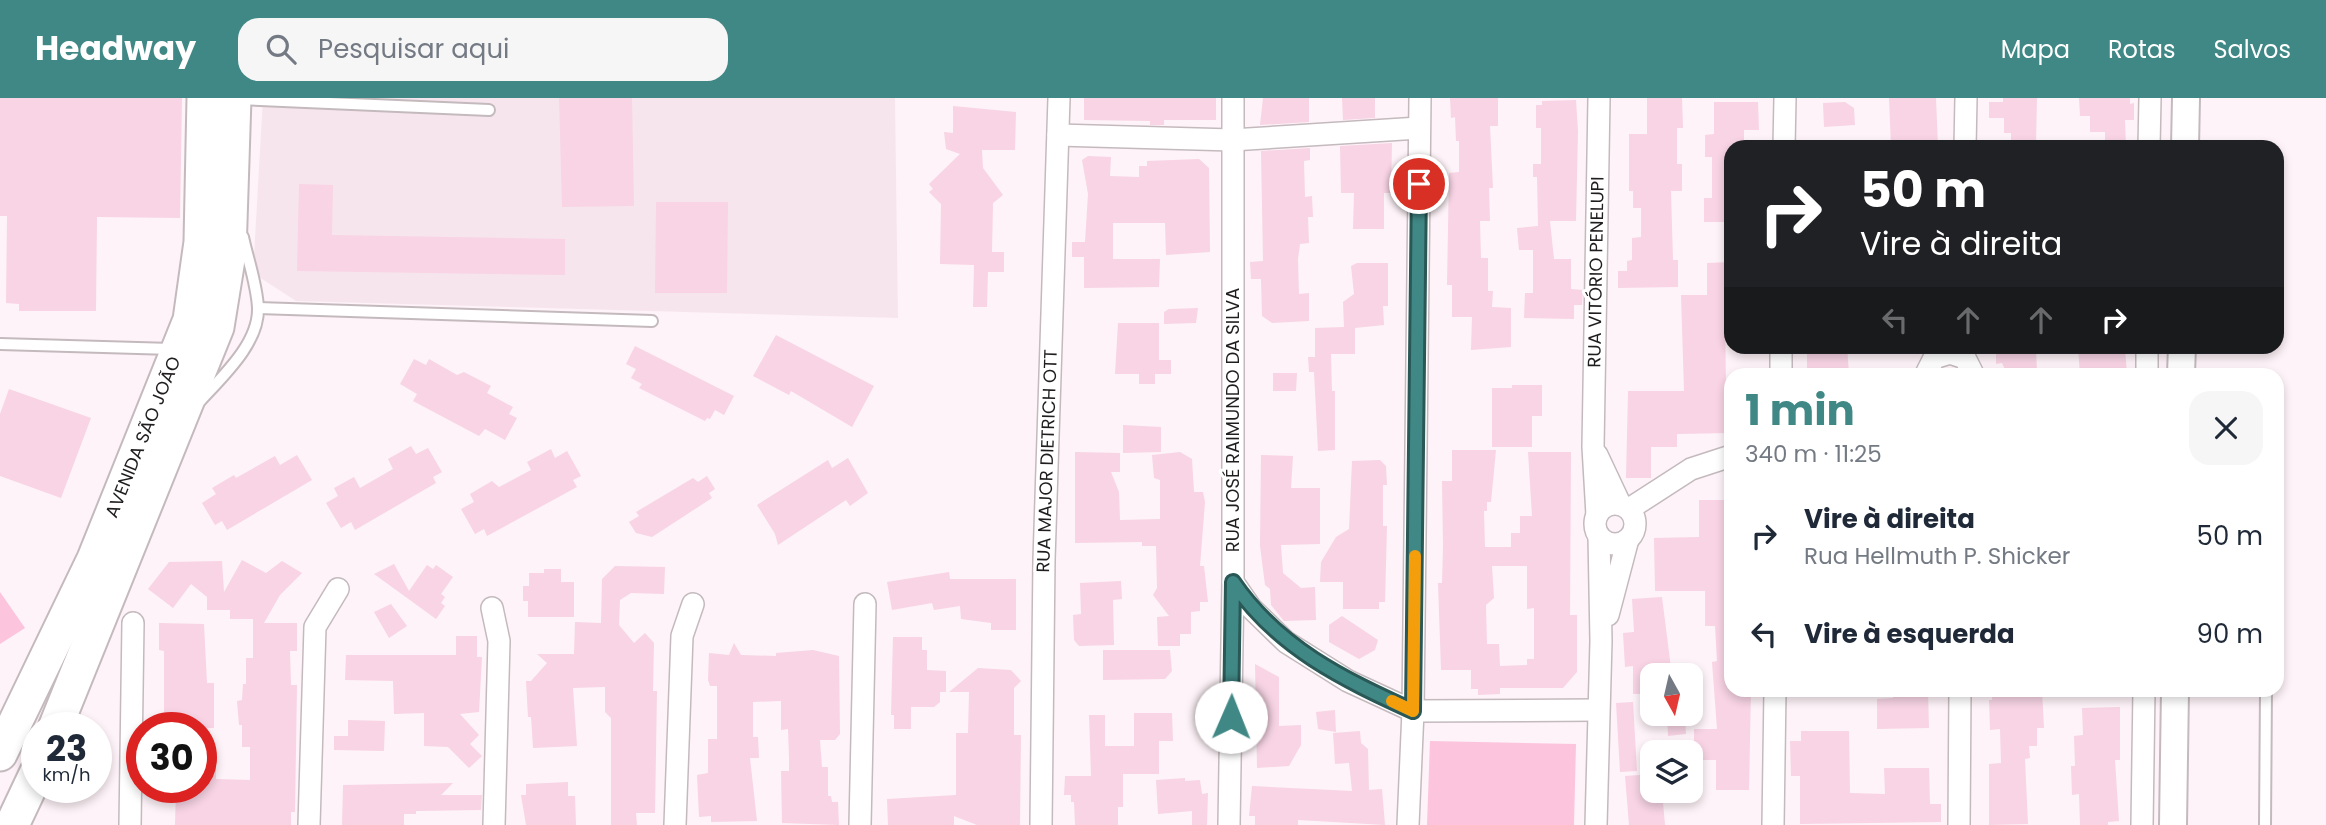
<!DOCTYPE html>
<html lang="pt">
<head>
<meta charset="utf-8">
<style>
	:root { --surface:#fff; --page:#f6f6f7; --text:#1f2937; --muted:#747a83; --accent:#408885 }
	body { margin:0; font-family:Poppins,sans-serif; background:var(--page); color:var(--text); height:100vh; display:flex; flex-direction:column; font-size:26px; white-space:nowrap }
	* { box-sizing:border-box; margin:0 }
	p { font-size:23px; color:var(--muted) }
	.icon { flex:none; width:38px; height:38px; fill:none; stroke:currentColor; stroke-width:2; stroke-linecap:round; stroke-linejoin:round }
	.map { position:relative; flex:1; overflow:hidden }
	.sheet { position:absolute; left:1724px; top:270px; width:560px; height:329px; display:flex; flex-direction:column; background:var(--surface); border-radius:21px; box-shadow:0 4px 10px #0003 }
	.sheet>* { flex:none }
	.banner { position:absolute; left:1724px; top:42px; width:560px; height:214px; border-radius:21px; box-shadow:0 4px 10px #0003; background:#202124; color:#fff; overflow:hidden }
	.needle { width:46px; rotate:172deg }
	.controls { position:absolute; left:1640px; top:565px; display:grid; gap:14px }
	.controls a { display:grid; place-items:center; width:63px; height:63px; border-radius:14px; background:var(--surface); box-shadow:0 4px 10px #0003; font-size:35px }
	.speed { position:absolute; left:21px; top:614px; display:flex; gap:14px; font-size:35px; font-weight:700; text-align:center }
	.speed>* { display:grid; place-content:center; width:91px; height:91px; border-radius:50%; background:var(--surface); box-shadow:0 4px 10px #0003; line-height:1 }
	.speed small { font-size:18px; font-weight:400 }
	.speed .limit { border:10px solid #d22; background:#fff; color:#111 }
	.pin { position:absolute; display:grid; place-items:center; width:60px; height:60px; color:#fff; margin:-30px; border:4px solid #fff; border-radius:50%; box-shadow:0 2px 7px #0007 }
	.me { position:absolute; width:77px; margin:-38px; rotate:1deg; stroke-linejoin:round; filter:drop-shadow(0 0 5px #0008) }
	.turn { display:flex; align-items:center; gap:24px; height:147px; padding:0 21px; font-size:32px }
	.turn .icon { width:91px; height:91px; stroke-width:2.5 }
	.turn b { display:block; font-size:49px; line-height:60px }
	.lanes { display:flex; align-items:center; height:66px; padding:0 21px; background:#0003; justify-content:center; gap:35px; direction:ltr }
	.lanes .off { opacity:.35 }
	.round { display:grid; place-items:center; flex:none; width:74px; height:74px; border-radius:21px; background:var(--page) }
	.head { display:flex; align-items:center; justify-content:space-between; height:119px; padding:0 21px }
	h1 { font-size:42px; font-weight:700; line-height:52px; color:var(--accent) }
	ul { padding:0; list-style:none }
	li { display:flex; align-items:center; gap:21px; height:98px; padding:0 21px }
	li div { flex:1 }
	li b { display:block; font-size:26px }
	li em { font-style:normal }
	header { display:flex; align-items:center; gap:42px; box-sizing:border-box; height:98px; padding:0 35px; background:var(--accent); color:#fff }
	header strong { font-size:33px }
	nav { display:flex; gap:38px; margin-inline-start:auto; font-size:24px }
	.search { width:490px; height:63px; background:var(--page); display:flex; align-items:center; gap:18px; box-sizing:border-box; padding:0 24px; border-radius:21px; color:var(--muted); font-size:26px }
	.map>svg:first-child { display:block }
	.built { fill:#f7e5ed }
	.green { fill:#fcc4dd }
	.building { fill:#f8d4e4; fill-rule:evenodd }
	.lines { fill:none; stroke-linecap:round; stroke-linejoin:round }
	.service-casing { stroke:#c4babe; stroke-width:14 }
	.minor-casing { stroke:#c4babe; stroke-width:24 }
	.tertiary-casing { stroke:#c4babe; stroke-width:30 }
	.primary-casing { stroke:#c4babe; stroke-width:37 }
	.service { stroke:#fff; stroke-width:10 }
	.minor { stroke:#fff; stroke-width:21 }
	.tertiary { stroke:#fff; stroke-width:26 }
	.primary { stroke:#fff; stroke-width:33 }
	.route-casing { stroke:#2a5856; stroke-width:18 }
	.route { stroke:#408885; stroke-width:12 }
	.slow { stroke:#f59e0b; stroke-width:12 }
	.labels { text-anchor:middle; stroke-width:6; stroke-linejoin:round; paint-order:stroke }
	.street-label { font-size:18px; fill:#201d1e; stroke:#fff }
</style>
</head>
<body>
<header>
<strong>Headway</strong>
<div class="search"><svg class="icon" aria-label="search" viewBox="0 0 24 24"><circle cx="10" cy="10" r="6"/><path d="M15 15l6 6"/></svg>Pesquisar aqui</div>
<nav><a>Mapa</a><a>Rotas</a><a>Salvos</a></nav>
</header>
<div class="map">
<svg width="2326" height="727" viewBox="0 0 2326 727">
	<rect width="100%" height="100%" fill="#fef3f8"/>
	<path class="built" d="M263 0H895L898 220 296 203 253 175Z"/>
	<g class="green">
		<path d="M0 494 25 530 0 546Z"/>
		<path d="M1430 643 1576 646 1574 727H1427Z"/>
	</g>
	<g class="building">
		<path d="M0 0H182L180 120 97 119 96 213H19V206L6 205 7 118H0Z"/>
		<path d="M559 0H632L634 108 562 109Z"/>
		<path d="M1084 0H1216V22H1164V27H1150V23L1084 22Z"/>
		<path d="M1263 0H1309V24L1260 27Z"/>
		<path d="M1342 0H1375V20L1343 22Z"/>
		<path d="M1450 0H1498V28H1490L1493 90H1489L1490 123H1480L1481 160H1488V193H1493L1492 209 1511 210V249L1471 252 1472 219H1452V187H1447L1449 75 1459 74V43H1456L1455 19 1451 20Z"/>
		<path d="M1647 0H1682L1683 30H1677V66H1682V93H1671L1673 162H1678V189L1618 190V173H1627V163L1632 162V140L1641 139V110H1633V93H1629V36H1647Z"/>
		<path d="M1889 0H1936L1938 49H1891Z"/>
		<path d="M2003 0H2037L2036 46H2011V35H2004V20H1989V4H2003Z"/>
		<path d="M2079 0H2130V6L2134 5V22H2125L2126 49H2105V34H2090V18H2080Z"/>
		<path d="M1576 2 1578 33 1576 123H1550L1554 161H1571V191L1583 192 1582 207H1574V221L1524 220 1525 195H1533V152H1519L1517 130 1538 128 1537 79H1533V66H1541V30H1536V7H1542V3Z"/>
		<path d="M1714 4H1758L1759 32H1744V48L1731 49V124H1704V100H1712V59H1705V37L1714 36Z"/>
		<path d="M1845 4 1854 10 1855 27 1824 29 1823 5Z"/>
		<path d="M953 8 1016 14 1015 52H982L983 70 1003 97 993 105 992 154H1004V174H988L987 209H973L974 167 940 166 941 106 929 94 933 91 929 86 960 56 946 51 944 34 953 35Z"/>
		<path d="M1392 45 1391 95H1384V131H1353L1354 95H1341L1340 48Z"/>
		<path d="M1310 50V62L1304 63 1305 99 1312 98 1313 119H1308L1309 145 1300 146 1298 161 1299 196 1309 195V223L1272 225 1262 218 1261 181H1251L1250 164 1263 163 1261 53Z"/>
		<path d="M1088 58 1111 59 1110 78 1139 79V68H1147V63L1199 61 1209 70 1210 154 1166 157 1165 125H1113V161H1160L1159 189 1084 190V159H1072V144H1085L1088 96 1082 62Z"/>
		<path d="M299 86 333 87 332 137 565 141V177L297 173Z"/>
		<path d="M656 104H728L727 195H655Z"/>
		<path d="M1731 164V192H1726L1725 211 1726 292H1731V335L1677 336V349H1651V380H1626L1628 293H1684L1681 197H1707V165Z"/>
		<path d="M1357 165H1388V208H1383L1384 227 1355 230V256H1331L1332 293H1335V352L1318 353 1314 274H1309L1308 259H1315V230L1344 229 1343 204 1354 196 1351 168Z"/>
		<path d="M1198 210 1196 225 1164 226V214L1169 211Z"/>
		<path d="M1118 225H1159V262H1171V276H1155V286H1139V276H1115Z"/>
		<path d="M776 237 874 288 852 329 791 293 789 297 753 278Z"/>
		<path d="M635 248 734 298 724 317 715 312 710 321 707 320 705 323 639 290 642 286 631 280 636 271 626 266Z"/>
		<path d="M1807 248H1847L1849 276H1807Z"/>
		<path d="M2032 248 2036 251 2037 275 2012 276V274H2006L2002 265 1996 266V250Z"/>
		<path d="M2111 248 2112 252 2125 251 2127 276H2080L2078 250Z"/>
		<path d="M414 261 426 267 429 261 457 277 464 274 491 288 487 295 513 309 509 316 517 320 505 342 485 331 479 338 413 303 417 296 400 286Z"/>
		<path d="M1273 275H1297L1296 293H1273Z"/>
		<path d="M1512 287H1542V318H1532V349H1492V290H1512Z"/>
		<path d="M9 291 91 320 61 400 0 378V316Z"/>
		<path d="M1123 327 1161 329V354L1123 355Z"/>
		<path d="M411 348 416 356 428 350 442 374 433 379 436 385 355 432 351 424 341 430 326 405 338 398 334 390 354 379 360 390 393 371 388 361Z"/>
		<path d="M551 351 555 360 567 353 581 378 573 382 577 389 487 438 484 431 475 436 461 411 474 404 470 396 492 383 499 389 531 372 527 364Z"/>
		<path d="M1452 352H1496L1491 404H1487V413H1484L1485 449H1511V435H1520V418H1532L1528 354H1571L1570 517H1577V574L1563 590H1500V596L1478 597V591H1471V572H1441L1438 485H1442L1443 448 1442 383H1452ZM1492 468H1527V511L1534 510V561H1527V567L1500 568 1499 546H1487L1486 507 1494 500Z"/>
		<path d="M1075 354 1120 355V374H1111L1119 394 1120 422 1160 421V382L1154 380 1152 357 1180 354 1192 361 1194 394H1203L1205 404 1200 468H1204L1208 504H1200V513L1191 514V536H1180V548H1158L1157 519 1169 518 1153 497 1157 490 1156 448H1142V444L1075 445Z"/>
		<path d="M297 357 312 382 227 432 222 423 215 427 202 405 216 396 212 390 234 377 236 380 275 358 280 367Z"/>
		<path d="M1261 357 1293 358 1291 390H1320V446L1281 447 1283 475 1301 490 1315 489 1316 522 1284 523 1271 507 1270 491 1265 487 1260 448Z"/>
		<path d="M848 360 868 395 850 408 846 402 778 447 775 436 757 407 828 362 832 370Z"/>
		<path d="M1380 362 1386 368 1387 387H1383V428H1387L1385 504H1379V511H1343V484H1320L1321 464 1336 439 1349 431 1352 363Z"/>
		<path d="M707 378 715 391 709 395 712 400 652 439 636 435 629 424 639 418 636 414 693 380 698 384Z"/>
		<path d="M1699 402H1731V592H1751L1749 692H1716V662H1694V631H1717L1712 564 1717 563 1715 528H1705V493H1655L1654 440 1699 439Z"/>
		<path d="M242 462 266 475 282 463 302 475 280 497 264 525H297V553H290L291 587H297L295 714H291V727H175L176 690H201V665H216V681L250 682V649H242V627H239L237 603 242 602 243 586H246V560H253V521H230V512H207V499L191 486 173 510 148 491 169 464 222 463 224 494Z"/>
		<path d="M394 466 409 493 427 467 433 471 436 467 453 479 441 496 445 499 441 505 445 508 436 521 374 476Z"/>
		<path d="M615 468 665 469 664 496 631 495 620 502 619 527 634 545 645 535 654 545 653 593H657L655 715H636L637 727H611V620L605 614V589L573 590 577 648 533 650 531 619H528L526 583H531L547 565 537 556H574L575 524 601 525 602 481Z"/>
		<path d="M544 471H561V484H574V519H528V503H523V488H529V475H544Z"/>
		<path d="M949 474 950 481H1016V532H991V525L961 521 960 508 934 512 932 505 892 512 887 484Z"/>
		<path d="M1121 483 1122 501 1113 502 1114 547 1079 548 1074 542 1073 517 1081 516 1080 485Z"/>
		<path d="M1662 499 1672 578H1652V596H1633V568L1625 569 1623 535 1634 534 1632 501Z"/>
		<path d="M391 506 407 528 389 540 374 514Z"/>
		<path d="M1342 518 1378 542 1375 552 1359 561 1329 544V527Z"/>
		<path d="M159 525 204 526 207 585H214V630H164V553L159 552Z"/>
		<path d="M456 538H477V559H482L479 614 460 616 479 637 470 646 482 658 469 670 448 649 424 648V615L394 616 393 583 345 582 346 557H456Z"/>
		<path d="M893 539H922V552H927V572L946 573V594H940V604L934 609H911V631H894V617H891Z"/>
		<path d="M734 545 741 557 776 558V555L813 552 839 558 840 636 835 642H820L822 669H828V698H831L832 704H838L839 727 782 725 781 673H789V660L788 631 781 632V603L753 604V639H758L759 660H750L757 723 711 724V718L699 719 697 677 708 675V641H717V588H710L708 582 709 555 729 557Z"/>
		<path d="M1103 552H1170L1172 573 1165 581 1103 582Z"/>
		<path d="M1255 566 1279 579V628L1301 627V647L1289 668 1257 670Z"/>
		<path d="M978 570 1011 572 1021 583 1014 590V637H1021L1020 727H977L954 718V727H888L887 701 956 697V635H968L969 594H949Z"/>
		<path d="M1892 592H1928L1929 630 1877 631V601L1893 600Z"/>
		<path d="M1992 592H2042L2044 630H2037V648H2029L2030 660 2025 661 2028 726 1989 727V666L2001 665 2000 631 1990 632 1989 602H1992Z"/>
		<path d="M1633 604 1637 673 1620 674 1616 605Z"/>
		<path d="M2120 609V662H2115L2119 723 2108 724V727H2080L2079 696 2072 697 2071 668H2075L2074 638 2083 637 2082 610Z"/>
		<path d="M1335 612 1336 634 1318 631 1316 614Z"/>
		<path d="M1134 615H1172L1173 643H1159V676H1123V709H1118V727H1075L1074 704H1071V697H1064L1065 678H1091L1089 617H1105V648H1134Z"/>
		<path d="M1667 616H1685L1686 636 1668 638Z"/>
		<path d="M348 622 385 623 384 653 334 652V638H348Z"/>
		<path d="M1360 633 1361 645 1368 651 1369 692 1382 691 1385 727 1298 722V727H1255V718H1249L1252 688 1352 693 1349 665 1335 666 1333 635Z"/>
		<path d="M1801 633H1849L1850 695 1885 696 1884 670H1929L1930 706H1941V724L1800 726V678H1791L1790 643H1801Z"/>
		<path d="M1652 676V693H1662L1665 727H1629L1625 678Z"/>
		<path d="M1185 680V683L1200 682 1202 696 1208 695 1207 727H1192V713L1158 716 1156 682Z"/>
		<path d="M568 684V698H575L576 727H526L521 697H526V686Z"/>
		<path d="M453 685 441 697H482L481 712 416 713V716H404V727H342L343 687Z"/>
	</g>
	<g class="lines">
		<defs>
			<g id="service">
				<path d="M237 1 489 12"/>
				<path d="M258 210 652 223"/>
				<path d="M0 246 172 251"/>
				<path d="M201 302C223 278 259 245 258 210 257 187 248 162 243 139"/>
				<path d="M2265 727 2266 592"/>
			</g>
			<g id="minor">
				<path d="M1058 37 1232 42 1419 30"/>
				<path d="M1784 49 1785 0"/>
				<path d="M1965 49 1966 0"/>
				<path d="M2149 49 2150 0"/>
				<path d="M1781 276V248"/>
				<path d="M1926 276 1934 260 1950 255 1965 260 1973 276"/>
				<path d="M2147 276V248"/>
				<path d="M1597 357 1620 406"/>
				<circle cx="1615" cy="426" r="20"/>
				<path d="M1629 411 1691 371 1731 358"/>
				<path d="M1597 417 1593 349 1599 0"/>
				<path d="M1233 484 1251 510 1286 544 1348 583 1413 613 1598 612"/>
				<path d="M492 510 499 543 494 727"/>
				<path d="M1608 517 1628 441"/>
				<path d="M130 727 133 525"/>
				<path d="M309 727 315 529 338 491"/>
				<path d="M675 727 682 538 693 506"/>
				<path d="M860 727 865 506"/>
				<path d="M1041 727 1044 462 1059 0"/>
				<path d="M1229 727 1233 484V0"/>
				<path d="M1408 727 1413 613 1420 0"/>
				<path d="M1596 727 1601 543 1599 438"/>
				<path d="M1773 727 1775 592"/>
				<path d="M1959 727 1960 592"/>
				<path d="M2142 727 2144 592"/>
			</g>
			<g id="tertiary">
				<path d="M2185 49 2186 0"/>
				<path d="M2181 276 2182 248"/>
				<path d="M2173 727 2175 592"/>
			</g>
			<g id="primary">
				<path d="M55 630 217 229 229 155 234 0"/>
				<path d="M0 656 94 461 190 222 201 144 204 0"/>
				<path d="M12 727 37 674"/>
			</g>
		</defs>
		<use href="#service" class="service-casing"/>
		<use href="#minor" class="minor-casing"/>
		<use href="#tertiary" class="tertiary-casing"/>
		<use href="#primary" class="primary-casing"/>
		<use href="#service" class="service"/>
		<use href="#minor" class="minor"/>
		<use href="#tertiary" class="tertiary"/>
		<use href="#primary" class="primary"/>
	</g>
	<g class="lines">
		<defs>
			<path id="route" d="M1231 619 1233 484C1278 550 1343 581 1413 613L1419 86"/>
		</defs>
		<use href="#route" class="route-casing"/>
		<use href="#route" class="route"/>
		<path class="slow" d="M1392 603 1413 613 1415 458"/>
	</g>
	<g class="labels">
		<g class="street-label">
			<text transform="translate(1596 174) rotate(-89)" y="6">RUA VITÓRIO PENELUPI</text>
			<text transform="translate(1233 322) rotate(-90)" y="6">RUA JOSÉ RAIMUNDO DA SILVA</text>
			<text transform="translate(143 339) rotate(-68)" y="6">AVENIDA SÃO JOÃO</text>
			<text transform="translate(1047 363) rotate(-88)" y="6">RUA MAJOR DIETRICH OTT</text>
		</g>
	</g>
</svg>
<div class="controls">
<a><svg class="needle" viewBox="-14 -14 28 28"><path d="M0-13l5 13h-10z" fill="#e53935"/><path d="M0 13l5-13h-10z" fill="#747a83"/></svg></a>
<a><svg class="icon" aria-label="layers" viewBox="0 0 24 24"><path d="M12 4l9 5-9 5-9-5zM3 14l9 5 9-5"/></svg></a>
</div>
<div class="speed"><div>23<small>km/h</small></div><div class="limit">30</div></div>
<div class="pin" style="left:1419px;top:86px;background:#d93025"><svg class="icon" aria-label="arrive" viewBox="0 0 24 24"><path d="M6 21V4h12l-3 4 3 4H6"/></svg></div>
<svg class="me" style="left:1231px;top:619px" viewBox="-20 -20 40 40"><circle r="19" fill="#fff"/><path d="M0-13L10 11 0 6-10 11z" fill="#408885"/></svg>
<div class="banner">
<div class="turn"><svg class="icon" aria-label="right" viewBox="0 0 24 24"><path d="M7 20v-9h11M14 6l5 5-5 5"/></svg><div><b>50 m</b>Vire à direita</div></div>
<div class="lanes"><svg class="icon off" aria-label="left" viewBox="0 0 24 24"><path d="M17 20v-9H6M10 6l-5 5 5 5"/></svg><svg class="icon off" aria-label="ahead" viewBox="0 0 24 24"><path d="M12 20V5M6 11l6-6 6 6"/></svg><svg class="icon off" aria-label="ahead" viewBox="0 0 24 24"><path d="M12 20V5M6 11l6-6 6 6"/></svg><svg class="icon" aria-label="right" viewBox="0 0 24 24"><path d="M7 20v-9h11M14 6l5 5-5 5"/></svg></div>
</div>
<section class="sheet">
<div class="head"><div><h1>1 min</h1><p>340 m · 11:25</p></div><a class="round"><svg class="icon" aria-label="close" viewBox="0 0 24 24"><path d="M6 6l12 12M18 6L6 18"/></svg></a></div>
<ul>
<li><svg class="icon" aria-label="right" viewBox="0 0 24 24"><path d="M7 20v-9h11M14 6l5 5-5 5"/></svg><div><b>Vire à direita</b><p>Rua Hellmuth P. Shicker</p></div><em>50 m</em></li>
<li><svg class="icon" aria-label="left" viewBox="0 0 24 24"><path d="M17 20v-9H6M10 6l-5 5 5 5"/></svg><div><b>Vire à esquerda</b></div><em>90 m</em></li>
</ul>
</section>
</div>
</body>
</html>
